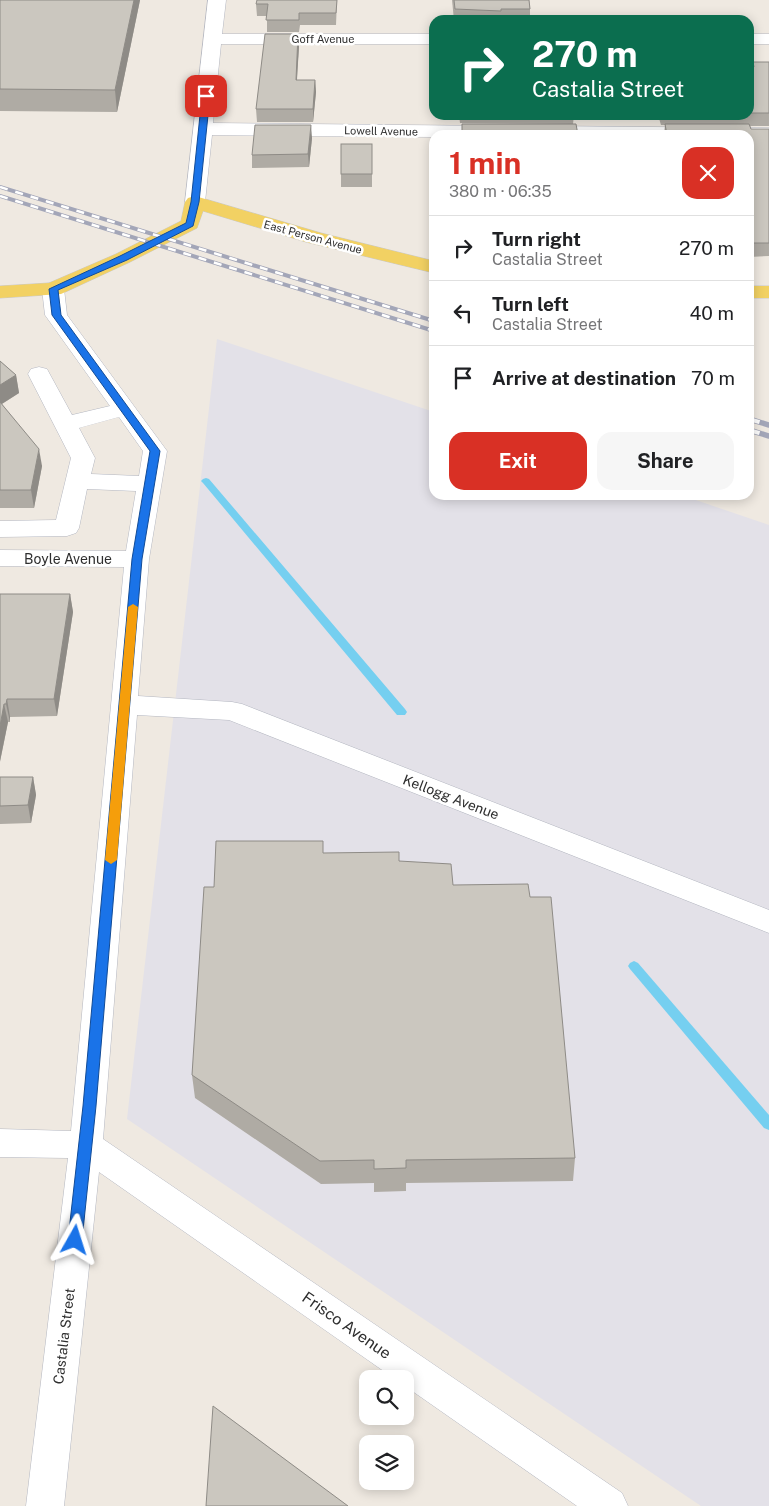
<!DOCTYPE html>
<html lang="en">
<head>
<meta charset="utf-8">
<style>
	:root { --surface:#fff; --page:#f6f6f6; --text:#202124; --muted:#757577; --line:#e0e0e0; --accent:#d93025 }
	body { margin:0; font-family:"Public Sans",sans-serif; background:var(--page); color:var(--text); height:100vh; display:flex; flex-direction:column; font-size:19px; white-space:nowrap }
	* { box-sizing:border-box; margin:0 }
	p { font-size:16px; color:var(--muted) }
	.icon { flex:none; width:28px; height:28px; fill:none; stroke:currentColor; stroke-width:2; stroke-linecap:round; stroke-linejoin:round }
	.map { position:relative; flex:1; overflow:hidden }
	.sheet { position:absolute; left:429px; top:130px; width:325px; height:370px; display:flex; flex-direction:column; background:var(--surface); border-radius:15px; box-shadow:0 2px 12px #0003 }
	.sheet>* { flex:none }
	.banner { position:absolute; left:429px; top:15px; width:325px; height:105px; border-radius:15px; box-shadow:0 2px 12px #0003; background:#0b6e4f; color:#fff; overflow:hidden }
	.tools { position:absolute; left:359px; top:1370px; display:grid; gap:10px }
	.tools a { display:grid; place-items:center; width:55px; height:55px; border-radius:10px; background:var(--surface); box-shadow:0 2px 12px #0003; font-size:25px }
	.pin { position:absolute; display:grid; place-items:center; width:42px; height:42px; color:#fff; margin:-21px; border-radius:10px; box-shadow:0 2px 8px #0006 }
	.me { position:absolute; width:55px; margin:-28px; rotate:6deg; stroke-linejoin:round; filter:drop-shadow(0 0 4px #0008) }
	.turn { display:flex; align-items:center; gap:18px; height:105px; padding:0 20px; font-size:22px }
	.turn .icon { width:65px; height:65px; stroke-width:2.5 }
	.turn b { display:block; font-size:35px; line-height:42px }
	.round { display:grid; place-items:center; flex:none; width:52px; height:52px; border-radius:15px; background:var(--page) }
	.headline { display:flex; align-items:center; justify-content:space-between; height:85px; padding:0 20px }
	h1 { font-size:30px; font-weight:700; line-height:38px; color:var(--accent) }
	.primary-button { display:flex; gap:10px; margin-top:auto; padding:10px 20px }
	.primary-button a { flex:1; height:58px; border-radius:15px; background:var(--accent); color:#fff; font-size:20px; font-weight:700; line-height:58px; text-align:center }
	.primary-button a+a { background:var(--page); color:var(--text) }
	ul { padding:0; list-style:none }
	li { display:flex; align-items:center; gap:15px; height:65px; padding:0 20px; border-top:1px solid var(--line) }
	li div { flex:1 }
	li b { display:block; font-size:19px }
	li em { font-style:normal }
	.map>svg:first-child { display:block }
	.industrial { fill:#e3e1e8 }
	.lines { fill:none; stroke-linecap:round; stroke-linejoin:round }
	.stream { fill:#75cff0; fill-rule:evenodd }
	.minor-casing { stroke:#b4b7c1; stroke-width:1 }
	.major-casing { stroke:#c9c9c9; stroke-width:1 }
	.minor { fill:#fff; fill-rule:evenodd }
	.major { fill:#f2d163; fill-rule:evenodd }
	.rail-far1-casing { stroke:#a3a6b8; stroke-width:4 }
	.rail-casing { stroke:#a3a6b8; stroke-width:5.5 }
	.rail-far1 { stroke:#fff; stroke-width:2.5; stroke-dasharray:8; stroke-linecap:butt }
	.rail { stroke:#fff; stroke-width:4; stroke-dasharray:11; stroke-linecap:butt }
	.wall { fill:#afaba4 }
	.shaded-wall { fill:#8e8b86 }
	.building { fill:#cbc7bf; stroke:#8e8b86 }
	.route { fill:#1a73e8; stroke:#114b97 }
	.slow { fill:#f59e0b }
	.labels { text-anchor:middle; stroke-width:5; stroke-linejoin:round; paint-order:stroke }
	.far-street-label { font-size:11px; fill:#2e2e2e; stroke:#fff }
	.street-label { font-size:14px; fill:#2e2e2e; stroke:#fff }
	.near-street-label { font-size:16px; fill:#2e2e2e; stroke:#fff }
</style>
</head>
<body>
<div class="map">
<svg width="769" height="1506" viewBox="0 0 769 1506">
	<rect width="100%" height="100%" fill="#efe9e1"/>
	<path class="industrial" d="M217 339 434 412V495H681L769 525V1506H701L127 1119Z"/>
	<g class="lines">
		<g class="stream">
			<path d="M206 478 209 479 405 709 407 712 405 715H397L203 483 201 481 203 479Z"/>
			<path d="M634 961 638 963 769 1115V1130L764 1128 630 969 628 966 630 963Z"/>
		</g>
		<defs>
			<g id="minor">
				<path d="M208 0H226L222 34H434V44H221L213 123 498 126 505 128 508 132 506 135H434V137L212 135 205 202 202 206 195 208 188 206 185 202Z"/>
				<rect x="749" y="34" width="20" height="10"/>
				<path d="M539 126 769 128V140H749V135H531L529 132 532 128Z"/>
				<path d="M53 283 61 284 64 289 67 315 167 451 149 559 138 696 232 702 242 704 769 910V933L229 720 137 715 103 1139 622 1493 628 1506H577L405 1386V1379H395L99 1172 64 1506H26L68 1158 0 1157V1129L71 1131 124 567 0 566V550L126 551 136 491 87 489 79 528 76 533 67 536 0 537V521L56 520 71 458 28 374 31 369 39 367 47 369 72 415 110 406 45 315 42 289 45 284ZM119 417 143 451 139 476 91 474 95 458 79 428Z"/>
			</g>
			<g id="major">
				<path d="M195 196 321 233 434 261V273L306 242 203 211 197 228 130 262 61 294 0 298V286L49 283 116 254 181 221 185 202 188 198Z"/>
				<rect x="749" y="286" width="20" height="12"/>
			</g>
		</defs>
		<use href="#minor" class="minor-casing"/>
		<use href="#major" class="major-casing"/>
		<use href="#minor" class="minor"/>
		<use href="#major" class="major"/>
		<defs>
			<g id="rail-far1">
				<path d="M0 187 434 321"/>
				<path d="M0 196 434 331"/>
			</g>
			<g id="rail">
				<path d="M749 419 769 425"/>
				<path d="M749 430 769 436"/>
			</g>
		</defs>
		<use href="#rail-far1" class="rail-far1-casing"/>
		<use href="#rail" class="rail-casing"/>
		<use href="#rail-far1" class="rail-far1"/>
		<use href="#rail" class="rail"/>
	</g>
	<g class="wall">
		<path d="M0 0H140L117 112 0 111Z"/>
		<path d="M337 0 336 25H300L299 32H267V16H257L256 4Z"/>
		<path d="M452 0H529L530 9V20H454Z"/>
		<path d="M298 34 299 46 297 80H315L316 92 313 122H257L256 109Z"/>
		<path d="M753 62H769V126H750L751 129H769V256L749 257V135H664L665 125H661L658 115H749V67H752Z"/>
		<path d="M459 115H574L573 124 460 123Z"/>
		<path d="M312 138 309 167 252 168V155Z"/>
		<rect x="341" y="144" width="31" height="43"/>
		<path d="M0 361 16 375 19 393 2 404 42 466 34 508H0Z"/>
		<path d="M0 594H70L73 612 57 716 10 717V722H8L0 762Z"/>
		<path d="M0 777H33L36 795 31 823 0 824Z"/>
		<path d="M323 853 399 861 453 885 530 897 575 1158 573 1181 406 1183V1191L374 1192V1183L321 1184 195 1098 192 1075 214 887Z"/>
	</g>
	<g class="shaded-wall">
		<path d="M134 0H140L117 112 115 90Z"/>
		<path d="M298 34 299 46 296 92V80Z"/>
		<path d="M315 80 316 92 313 122V109Z"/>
		<path d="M311 125 312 138 309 167 308 154Z"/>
		<path d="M16 375 19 393 0 405V385Z"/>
		<path d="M39 449 42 466 34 508 31 490Z"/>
		<path d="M70 594 73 612 57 716 54 699Z"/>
		<path d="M7 699 10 717V722L6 704Z"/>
		<path d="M4 704 8 722 0 761V726Z"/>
		<path d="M33 777 36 795 31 823 28 805Z"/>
	</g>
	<g class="building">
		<path d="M0 0H134L115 90 0 89Z"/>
		<path d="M257 0H337L336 13H299V20H266L268 4H256Z"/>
		<path d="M454 0H529L530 9H501V11L455 9Z"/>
		<path d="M265 34H298L296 80H315L313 109H256Z"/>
		<path d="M753 62H769V113H749V83H750L749 77V67H754Z"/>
		<path d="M462 124H576L578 135H462Z"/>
		<path d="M665 124H749L751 129H769V243H749V135H667Z"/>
		<path d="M255 125H311L308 154 252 155Z"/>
		<rect x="341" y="144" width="31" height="30"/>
		<path d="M0 361 16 375 0 385Z"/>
		<path d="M0 402 39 449 31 490H0Z"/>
		<path d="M0 594H70L54 699H7L6 704H4L0 726Z"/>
		<path d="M0 777H33L28 805 0 806Z"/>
		<path d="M216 841H323V853L399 852V861L451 864 453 885 528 884 530 897H551L575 1158 406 1160V1168L374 1169V1160L320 1161 192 1075 204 887H214Z"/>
		<path d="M213 1406 348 1506H206Z"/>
	</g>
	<path class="route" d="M206 93 210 96 199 202 193 226 127 260 58 290 61 315 160 451 142 559 96 1106 82 1240 80 1244 75 1246 70 1244 68 1240 83 1106 132 559 150 451 52 315 49 289 120 256 186 223 191 202 202 96Z"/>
	<path class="slow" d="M133 604 138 607 117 860 111 864 105 860 128 607Z"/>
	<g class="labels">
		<g class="far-street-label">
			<text x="323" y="43">Goff Avenue</text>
			<text transform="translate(381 131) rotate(1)" y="4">Lowell Avenue</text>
			<text transform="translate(313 237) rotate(15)" y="4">East Person Avenue</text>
		</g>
		<g class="street-label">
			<text x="68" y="564">Boyle Avenue</text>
			<text transform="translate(451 797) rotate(21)" y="5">Kellogg Avenue</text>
			<text transform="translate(64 1336) rotate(-83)" y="5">Castalia Street</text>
		</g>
		<g class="near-street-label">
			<text transform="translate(347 1325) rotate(35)" y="6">Frisco Avenue</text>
		</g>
	</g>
</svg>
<div class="tools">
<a><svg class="icon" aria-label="search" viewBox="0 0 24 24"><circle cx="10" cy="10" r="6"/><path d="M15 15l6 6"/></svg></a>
<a><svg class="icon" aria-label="layers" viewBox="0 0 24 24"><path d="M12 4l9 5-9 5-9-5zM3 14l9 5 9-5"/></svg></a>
</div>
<div class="pin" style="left:206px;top:96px;background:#d93025"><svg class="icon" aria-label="arrive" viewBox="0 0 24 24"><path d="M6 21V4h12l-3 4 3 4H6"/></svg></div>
<svg class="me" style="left:75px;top:1240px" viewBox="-20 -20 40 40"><path d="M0-17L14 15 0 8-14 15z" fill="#1a73e8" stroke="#fff" stroke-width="4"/></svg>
<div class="banner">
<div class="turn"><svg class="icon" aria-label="right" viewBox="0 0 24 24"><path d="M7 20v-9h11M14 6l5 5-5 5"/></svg><div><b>270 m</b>Castalia Street</div></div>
</div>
<section class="sheet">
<div class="headline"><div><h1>1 min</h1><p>380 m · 06:35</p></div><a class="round" style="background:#d93025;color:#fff"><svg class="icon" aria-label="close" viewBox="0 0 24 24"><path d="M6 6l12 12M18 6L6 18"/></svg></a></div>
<ul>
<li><svg class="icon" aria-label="right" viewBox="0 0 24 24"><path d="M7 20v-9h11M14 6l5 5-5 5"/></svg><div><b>Turn right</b><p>Castalia Street</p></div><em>270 m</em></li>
<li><svg class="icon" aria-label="left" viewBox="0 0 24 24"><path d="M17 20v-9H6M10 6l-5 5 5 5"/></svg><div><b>Turn left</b><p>Castalia Street</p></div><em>40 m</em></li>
<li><svg class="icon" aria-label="arrive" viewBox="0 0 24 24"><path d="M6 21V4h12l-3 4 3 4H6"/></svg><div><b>Arrive at destination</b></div><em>70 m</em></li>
</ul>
<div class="primary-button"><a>Exit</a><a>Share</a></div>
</section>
</div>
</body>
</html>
